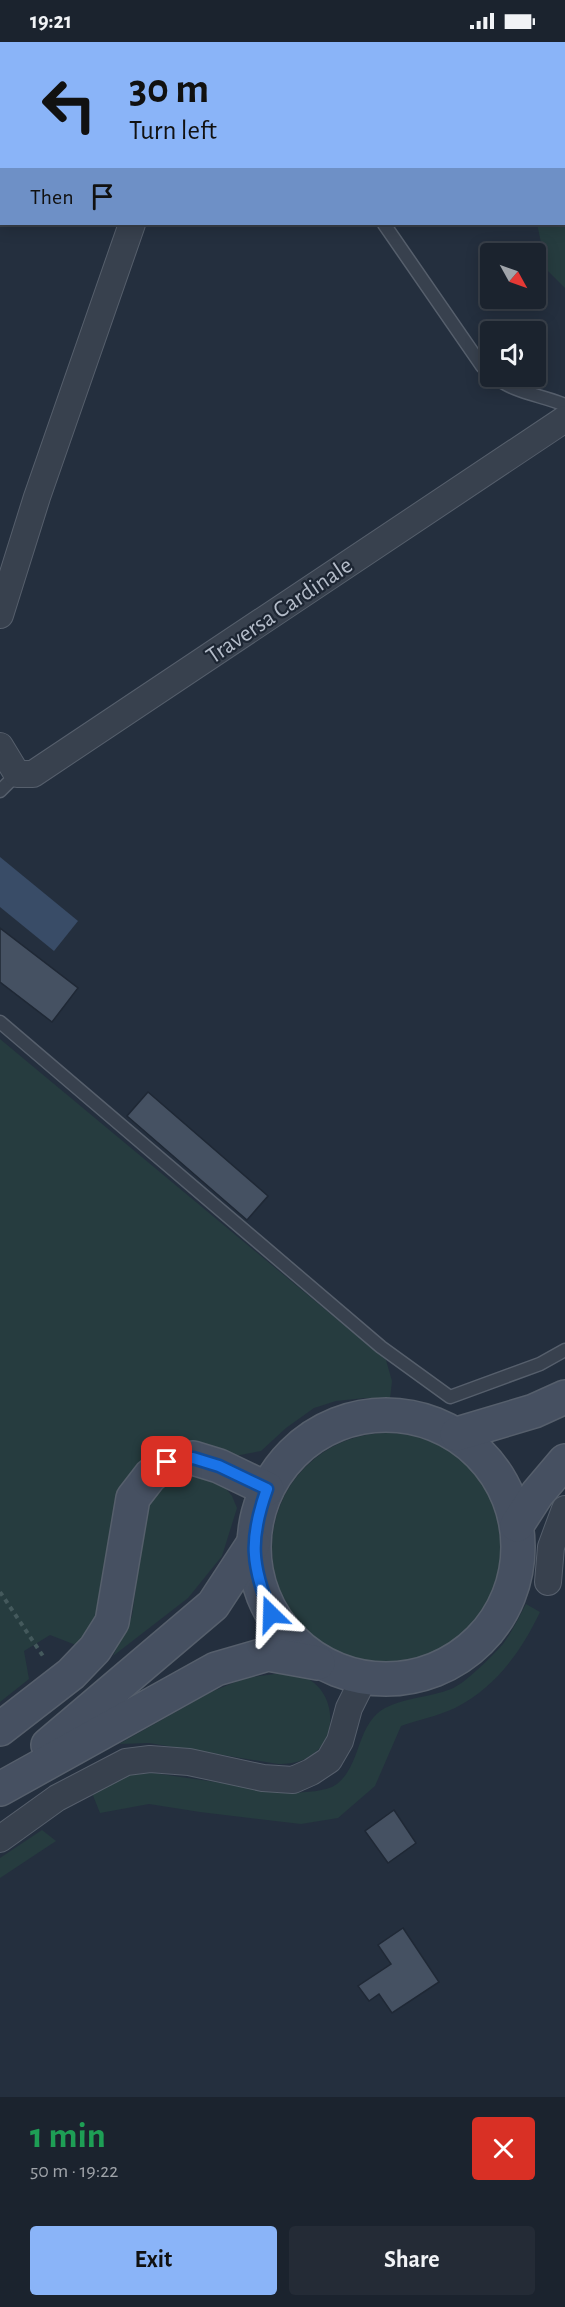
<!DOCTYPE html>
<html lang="en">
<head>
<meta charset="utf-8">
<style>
	:root { --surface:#1b232e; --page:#242b36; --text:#f1f3f6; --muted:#a0a4aa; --line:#39404a; --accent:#8ab4f8 }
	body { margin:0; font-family:"Alegreya Sans",sans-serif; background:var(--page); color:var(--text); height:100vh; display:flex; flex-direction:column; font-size:22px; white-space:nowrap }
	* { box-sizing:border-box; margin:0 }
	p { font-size:20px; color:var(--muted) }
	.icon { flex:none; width:33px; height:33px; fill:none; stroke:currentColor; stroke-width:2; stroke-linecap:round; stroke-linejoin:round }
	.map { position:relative; height:2055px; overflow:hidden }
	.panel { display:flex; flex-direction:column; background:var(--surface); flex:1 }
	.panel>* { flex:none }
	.top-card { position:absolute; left:0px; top:0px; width:566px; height:183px; box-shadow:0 3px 15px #0003,0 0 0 2px var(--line); background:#8ab4f8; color:#111; overflow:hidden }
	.needle { width:39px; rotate:130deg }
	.controls { position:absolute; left:480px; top:201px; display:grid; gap:12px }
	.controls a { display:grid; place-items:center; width:66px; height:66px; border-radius:6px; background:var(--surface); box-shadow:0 3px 15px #0003,0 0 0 2px var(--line); font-size:30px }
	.pin { position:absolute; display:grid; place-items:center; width:51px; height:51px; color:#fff; margin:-26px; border-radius:12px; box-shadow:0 3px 9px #0006 }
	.me { position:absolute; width:66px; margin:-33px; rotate:338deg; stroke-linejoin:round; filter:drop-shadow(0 0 4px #0008) }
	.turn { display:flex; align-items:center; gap:21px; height:126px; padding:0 30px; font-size:27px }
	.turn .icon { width:78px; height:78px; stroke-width:2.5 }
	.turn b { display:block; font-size:42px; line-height:51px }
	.then { display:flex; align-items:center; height:57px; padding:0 30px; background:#0003; gap:12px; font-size:22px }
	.round { display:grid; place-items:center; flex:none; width:63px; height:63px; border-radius:6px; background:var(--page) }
	.headline { display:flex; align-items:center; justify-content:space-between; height:102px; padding:0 30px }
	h1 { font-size:36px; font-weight:600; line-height:45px; color:#1e9e55 }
	.button { display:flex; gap:12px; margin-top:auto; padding:12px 30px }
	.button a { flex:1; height:69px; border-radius:6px; background:var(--accent); color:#111; font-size:24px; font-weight:600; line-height:69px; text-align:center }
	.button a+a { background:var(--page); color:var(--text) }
	.status { display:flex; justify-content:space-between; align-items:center; height:42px; padding:0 30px; background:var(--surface); direction:ltr }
	.status svg { height:16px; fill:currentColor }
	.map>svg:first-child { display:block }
	.green { fill:#263c3f }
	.water { fill:#394c67 }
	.building { fill:#455162; stroke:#1f2835; stroke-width:1.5 }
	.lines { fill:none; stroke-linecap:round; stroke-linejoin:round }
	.lane-casing { stroke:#565f6c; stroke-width:15 }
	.street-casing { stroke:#565f6c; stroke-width:28 }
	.secondary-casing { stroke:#565f6c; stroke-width:36 }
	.path { stroke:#44595c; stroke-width:4; stroke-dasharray:4.5 4.5; stroke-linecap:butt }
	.lane { stroke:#38414e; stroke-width:12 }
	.street { stroke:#38414e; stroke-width:26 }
	.secondary { stroke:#465061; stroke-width:33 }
	.route-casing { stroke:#114b97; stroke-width:15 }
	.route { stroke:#1a73e8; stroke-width:10 }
	.labels { text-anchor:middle; stroke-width:4.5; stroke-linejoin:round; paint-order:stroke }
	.street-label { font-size:24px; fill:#b4bcc9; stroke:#1d2633 }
</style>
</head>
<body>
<div class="status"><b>19:21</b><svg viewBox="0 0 49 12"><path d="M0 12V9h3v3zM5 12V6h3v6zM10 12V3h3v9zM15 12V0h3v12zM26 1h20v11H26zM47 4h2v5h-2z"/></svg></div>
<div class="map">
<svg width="565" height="2055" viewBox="0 0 565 2055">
	<rect width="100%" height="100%" fill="#242f3e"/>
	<g class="green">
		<path d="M530 0H565V246L547 228 537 182H564V2Z"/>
		<path d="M0 997 386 1318 392 1339 390 1357 365 1356 336 1359 314 1366 286 1386 261 1409 235 1414 194 1400H170L151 1411 132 1429 119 1453 102 1568 81 1605 50 1593 24 1609 29 1637 0 1660Z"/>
		<circle cx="387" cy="1506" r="115"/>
		<path d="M189 1432 206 1435 222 1442 232 1454 237 1466 222 1514 188 1556 113 1614 132 1574 147 1464 160 1445 174 1435Z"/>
		<path d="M526 1562 540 1570C521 1610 495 1646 455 1666 438 1674 418 1678 401 1684L375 1744 338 1776 301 1782 200 1770 149 1762 100 1771 92 1751 127 1732 153 1731 292 1751C305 1750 326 1750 337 1742 362 1722 356 1682 385 1666 403 1656 431 1655 451 1647 466 1641 492 1614 503 1602 512 1590 519 1575 526 1562Z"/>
		<path d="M275 1632C283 1632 292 1630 299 1633 337 1644 342 1700 305 1717 297 1721 287 1722 278 1722L149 1701 119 1702 211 1650 245 1636Z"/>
		<path d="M42 1788 56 1799 0 1836V1816Z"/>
	</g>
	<path class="water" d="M0 815 78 879 54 909 0 865Z"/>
	<g class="building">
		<path d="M0 886 78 946 52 980 0 940Z"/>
		<path d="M148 1050 268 1154 247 1178 127 1074Z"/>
		<path d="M394 1768 416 1801 388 1821 365 1789Z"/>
		<path d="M403 1886 439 1940 392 1971 379 1952 369 1959 358 1944 391 1922 378 1903Z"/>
	</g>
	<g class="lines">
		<defs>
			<g id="lane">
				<path d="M258 0 259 2"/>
				<path d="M384 182 482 324 490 331"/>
				<path d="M494 334C514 351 542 353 565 363"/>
				<path d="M0 749 17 732"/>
				<path d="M0 980 381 1305 450 1355 540 1322 565 1308"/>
			</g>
			<g id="street">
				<path d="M194 2 195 0"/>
				<path d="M0 573 37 455 132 182"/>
				<path d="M0 704 17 732H33L565 377"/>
				<path d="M548 1540 551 1505 565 1467"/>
				<path d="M0 1797 57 1756 126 1720 150 1717 189 1720 263 1736 293 1738 311 1730 329 1718 340 1699 349 1666 364 1636"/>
			</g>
			<g id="secondary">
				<circle cx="386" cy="1505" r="132"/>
				<path d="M457 1392 534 1369 565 1355"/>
				<path d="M517 1483 537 1452 565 1419"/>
				<path d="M0 1687 71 1632 95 1607 112 1580 133 1456 150 1434 167 1420 193 1416 219 1424 267 1447"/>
				<path d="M48 1703 213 1563 253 1502"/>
				<path d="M0 1747 216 1627 268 1612 318 1621"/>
			</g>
		</defs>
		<use href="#lane" class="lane-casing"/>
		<use href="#street" class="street-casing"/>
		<use href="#secondary" class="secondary-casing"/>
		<path class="path" d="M0 1550 43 1614"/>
		<use href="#lane" class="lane"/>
		<use href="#street" class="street"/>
		<use href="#secondary" class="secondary"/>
	</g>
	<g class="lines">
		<defs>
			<path id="route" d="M167 1420 193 1416 219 1424 267 1447C249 1497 251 1523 271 1572"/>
		</defs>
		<use href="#route" class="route-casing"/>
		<use href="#route" class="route"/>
	</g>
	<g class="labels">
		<g class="street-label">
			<text transform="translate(279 568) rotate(-34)" y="8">Traversa Cardinale</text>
		</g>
	</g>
</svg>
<div class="controls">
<a><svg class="needle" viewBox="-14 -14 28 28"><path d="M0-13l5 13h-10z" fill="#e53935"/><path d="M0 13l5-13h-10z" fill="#a0a4aa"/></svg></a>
<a><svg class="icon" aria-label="sound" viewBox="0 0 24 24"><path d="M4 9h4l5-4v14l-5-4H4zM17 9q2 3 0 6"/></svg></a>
</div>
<div class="pin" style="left:167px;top:1420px;background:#d93025"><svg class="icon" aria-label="arrive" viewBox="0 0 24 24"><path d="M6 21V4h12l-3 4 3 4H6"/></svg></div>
<svg class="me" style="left:271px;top:1572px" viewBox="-20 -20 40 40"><path d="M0-17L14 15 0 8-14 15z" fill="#1a73e8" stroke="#fff" stroke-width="4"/></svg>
<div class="top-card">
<div class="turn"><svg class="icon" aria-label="left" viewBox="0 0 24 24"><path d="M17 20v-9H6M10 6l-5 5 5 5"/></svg><div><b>30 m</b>Turn left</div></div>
<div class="then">Then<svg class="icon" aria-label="arrive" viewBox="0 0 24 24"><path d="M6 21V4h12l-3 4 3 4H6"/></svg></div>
</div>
</div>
<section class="panel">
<div class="headline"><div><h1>1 min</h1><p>50 m · 19:22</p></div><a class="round" style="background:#d93025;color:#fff"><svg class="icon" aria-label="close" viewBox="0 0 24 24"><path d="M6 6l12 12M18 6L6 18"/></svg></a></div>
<div class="button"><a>Exit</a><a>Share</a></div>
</section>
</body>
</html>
